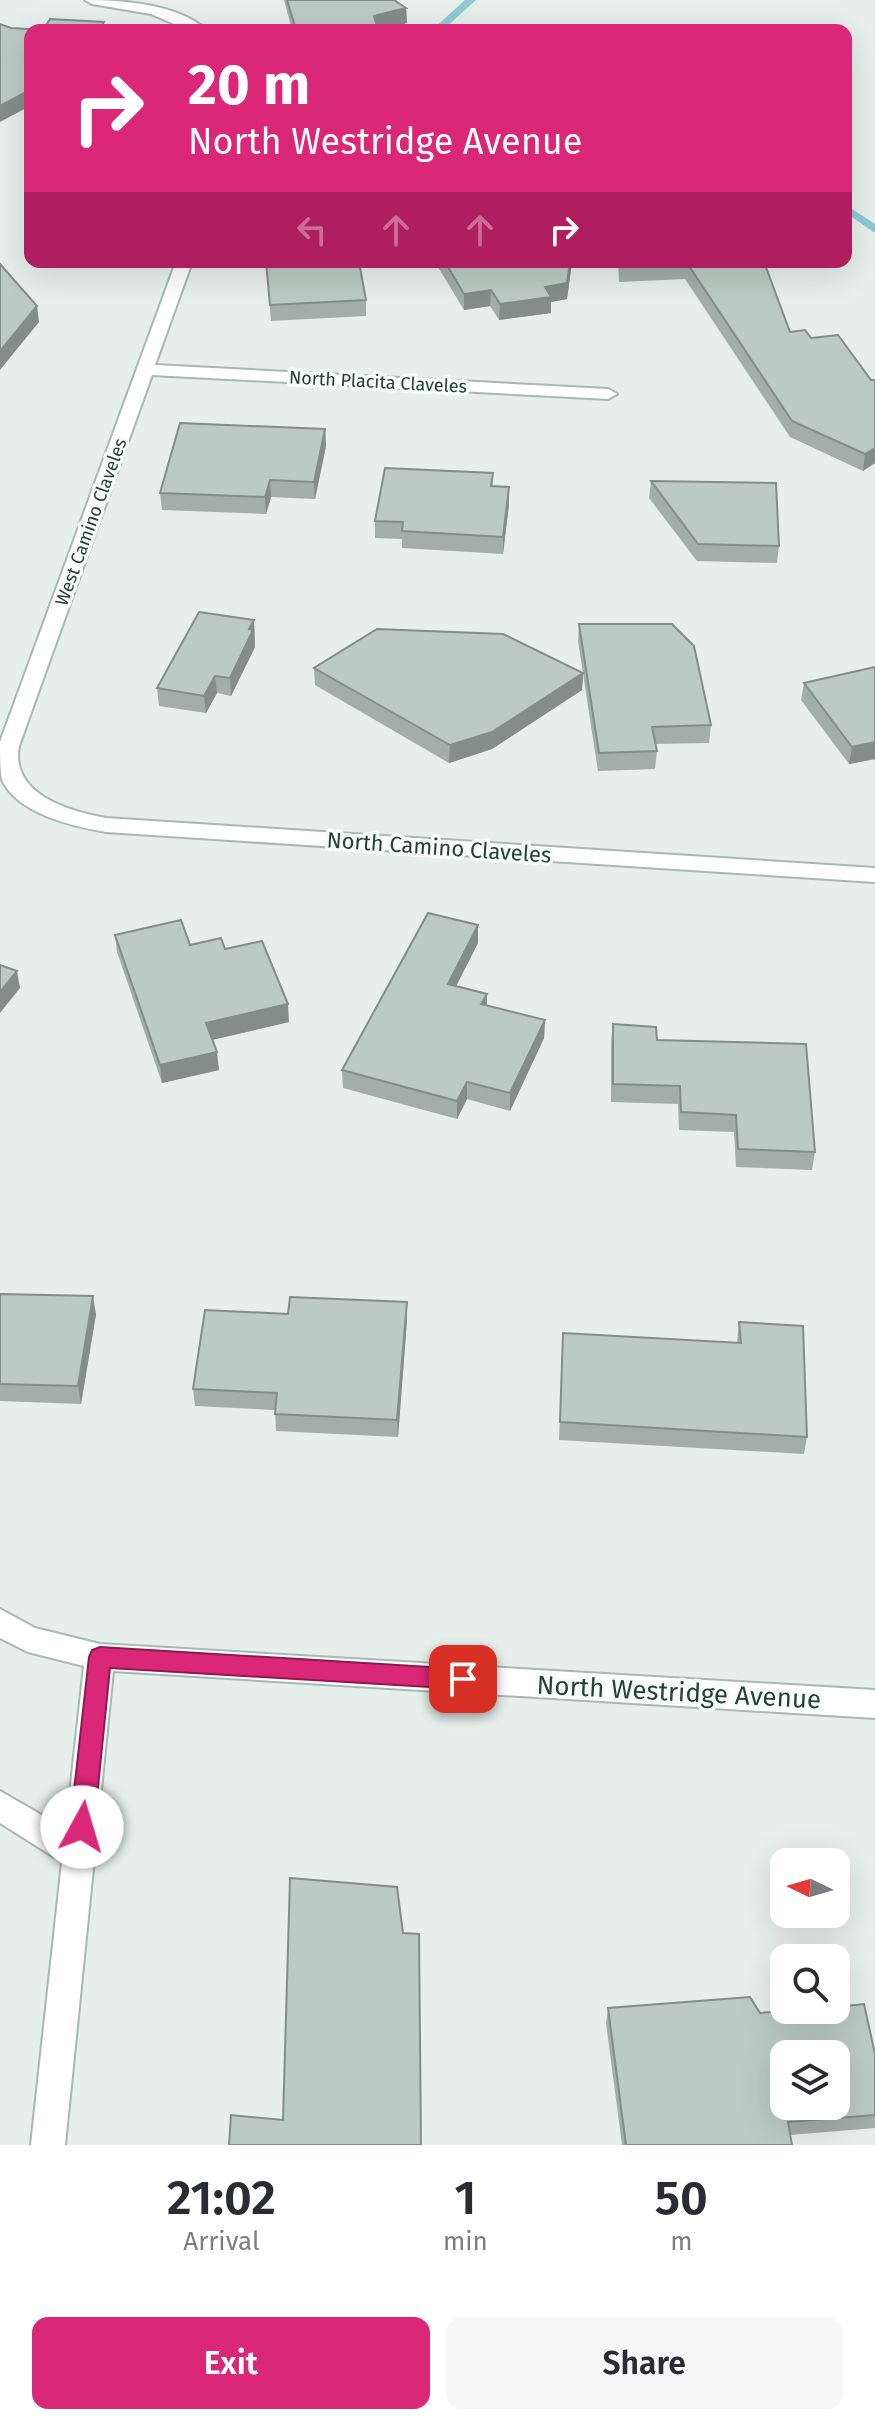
<!DOCTYPE html>
<html lang="en">
<head>
<meta charset="utf-8">
<style>
	:root { --surface:#fff; --page:#f7f7f7; --text:#2b2b33; --muted:#7c7c81; --accent:#db2777 }
	body { margin:0; font-family:"Fira Sans",sans-serif; background:var(--page); color:var(--text); height:100vh; display:flex; flex-direction:column; font-size:30px; white-space:nowrap }
	* { box-sizing:border-box; margin:0 }
	p { font-size:26px; color:var(--muted) }
	.icon { flex:none; width:44px; height:44px; fill:none; stroke:currentColor; stroke-width:2; stroke-linecap:round; stroke-linejoin:round }
	.map { position:relative; height:2145px; overflow:hidden }
	.panel { display:flex; flex-direction:column; background:var(--surface); flex:1 }
	.panel>* { flex:none }
	.hud { position:absolute; left:24px; top:24px; width:828px; height:244px; border-radius:16px; box-shadow:0 8px 32px #0002; background:#db2777; color:#fff; overflow:hidden }
	.needle { width:52px; rotate:275deg }
	.buttons { position:absolute; left:770px; top:1848px; display:grid; gap:16px }
	.buttons a { display:grid; place-items:center; width:80px; height:80px; border-radius:16px; background:var(--surface); box-shadow:0 8px 32px #0002; font-size:40px }
	.pin { position:absolute; display:grid; place-items:center; width:68px; height:68px; color:#fff; margin:-34px; border-radius:16px; box-shadow:0 4px 12px #0006 }
	.me { position:absolute; width:88px; margin:-44px; rotate:6deg; stroke-linejoin:round; filter:drop-shadow(0 0 6px #0008) }
	.turn { display:flex; align-items:center; gap:28px; height:168px; padding:0 32px; font-size:36px }
	.turn .icon { width:104px; height:104px; stroke-width:2.5 }
	.turn b { display:block; font-size:56px; line-height:68px }
	.lanes { display:flex; align-items:center; height:76px; padding:0 32px; background:#0003; justify-content:center; gap:40px; direction:ltr }
	.lanes .off { opacity:.35 }
	.eta { display:flex; justify-content:space-evenly; align-items:center; height:136px; text-align:center }
	.eta b { font-size:48px; font-weight:600; line-height:56px }
	.primary-button { display:flex; gap:16px; margin-top:auto; padding:16px 32px }
	.primary-button a { flex:1; height:92px; border-radius:16px; background:var(--accent); color:#fff; font-size:32px; font-weight:600; line-height:92px; text-align:center }
	.primary-button a+a { background:var(--page); color:var(--text) }
	.map>svg:first-child { display:block }
	.lines { fill:none; stroke-linecap:round; stroke-linejoin:round }
	.stream { fill:#8ec9d4; fill-rule:evenodd }
	.minor-casing { stroke:#a8b8b2; stroke-width:4 }
	.minor { fill:#fff; fill-rule:evenodd }
	.wall { fill:#a1aea9 }
	.shaded-wall { fill:#838d89 }
	.building { fill:#bbcac4; stroke:#838d89; stroke-width:2; fill-rule:evenodd }
	.route { fill:#db2777; stroke:#8e194d; stroke-width:2 }
	.labels { text-anchor:middle; stroke-width:7; stroke-linejoin:round; paint-order:stroke }
	.far-street-label { font-size:18px; fill:#24423a; stroke:#f7fbf9 }
	.street-label { font-size:22px; fill:#24423a; stroke:#f7fbf9 }
	.near-street-label { font-size:26px; fill:#24423a; stroke:#f7fbf9 }
</style>
</head>
<body>
<div class="map">
<svg width="875" height="2145" viewBox="0 0 875 2145">
	<rect width="100%" height="100%" fill="#e6efeb"/>
	<g class="lines">
		<g class="stream">
			<path d="M465 0H476L443 30H432Z"/>
			<path d="M846 205 875 224V233L846 213Z"/>
		</g>
		<defs>
			<g id="minor">
				<path d="M85 0C123 0 177 4 207 30H188L151 14 92 4Z"/>
				<path d="M176 262H192L155 365 608 389 617 394 608 399 152 375 19 746C10 794 68 811 106 818L875 868V882L106 832C72 826 18 814 2 780 0 770 0 753 0 742Z"/>
				<path d="M0 1609 35 1628 100 1644 875 1690V1718L113 1671 65 2145H31L62 1862 0 1823V1791L66 1829 84 1666 28 1652 0 1638Z"/>
			</g>
		</defs>
		<use href="#minor" class="minor-casing"/>
		<use href="#minor" class="minor"/>
	</g>
	<g class="wall">
		<path d="M284 0H394L406 8 407 23 379 30H292Z"/>
		<path d="M266 262 366 300V316L271 321Z"/>
		<path d="M435 262H572L567 299 551 302V313L499 320 490 306 464 310Z"/>
		<path d="M618 262H764L790 332 875 463 863 471 790 437 685 279 619 282Z"/>
		<path d="M325 429 326 446 315 499 271 497 266 514 162 510 160 493Z"/>
		<path d="M493 473V486L509 504 503 554 402 548V539L375 538V521Z"/>
		<path d="M651 481 779 546 777 563 697 561 649 498Z"/>
		<path d="M254 620 255 647 231 696 217 693 206 713 159 706 157 688Z"/>
		<path d="M579 624 711 725 709 743 655 744 657 751 655 769 598 771 583 674 582 690 492 749 449 763 315 685 314 668 583 673 578 641Z"/>
		<path d="M875 667V759L849 764 801 700 804 683Z"/>
		<path d="M115 935 225 949 289 1022 212 1040 219 1070 162 1083 117 952Z"/>
		<path d="M478 943 456 986 487 994V1005L545 1020 544 1038 510 1111 467 1099 457 1119 343 1088 342 1070Z"/>
		<path d="M613 1024 657 1040 815 1152 812 1170 736 1167 734 1132 679 1130 678 1104 611 1102V1042Z"/>
		<path d="M0 1294 96 1314 81 1404 0 1401Z"/>
		<path d="M407 1320 398 1437 276 1431 275 1410 195 1406 193 1389Z"/>
		<path d="M739 1322 807 1437 804 1454 559 1440 563 1333 737 1343Z"/>
		<path d="M608 2008 760 2013 875 2054V2128L790 2135 792 2145H622L606 2023Z"/>
	</g>
	<g class="shaded-wall">
		<path d="M406 8 407 23 379 30H374V16Z"/>
		<path d="M30 90V106L0 122V106Z"/>
		<path d="M570 262H572L567 299 551 302V313L499 320 500 304Z"/>
		<path d="M491 290 490 306 464 310V294Z"/>
		<path d="M37 306 39 322 0 370V351Z"/>
		<path d="M325 429 326 446 315 499 314 482Z"/>
		<path d="M875 448V463L863 471 865 454Z"/>
		<path d="M270 480 271 497 266 514 265 497Z"/>
		<path d="M509 487V504L503 554V537Z"/>
		<path d="M254 620 255 647 231 696 230 678Z"/>
		<path d="M583 673 582 690 492 749 449 763 450 745Z"/>
		<path d="M215 676 217 693 206 713 204 696Z"/>
		<path d="M875 742V759L849 764 852 747Z"/>
		<path d="M478 925V943L448 1002V984Z"/>
		<path d="M17 971 20 988 0 1013V992Z"/>
		<path d="M487 994V1012L481 1004Z"/>
		<path d="M288 1004 289 1022 207 1041 206 1023Z"/>
		<path d="M545 1020 544 1038 510 1111V1093Z"/>
		<path d="M217 1052 219 1070 162 1083 160 1065Z"/>
		<path d="M467 1082V1099L457 1119V1101Z"/>
		<path d="M93 1296 96 1314 81 1404 78 1386Z"/>
		<path d="M407 1302V1320L398 1437 397 1420Z"/>
	</g>
	<g class="building">
		<path d="M287 0H394L406 8 374 16 378 30H296Z"/>
		<path d="M50 19 104 22 99 30H30V90L0 106V24L11 28 43 30Z"/>
		<path d="M266 262H359L366 300 270 305Z"/>
		<path d="M445 262H570L567 283 545 287 551 297 500 304 491 290 464 294Z"/>
		<path d="M620 262H764L790 332 805 330 811 338 838 335 871 380H875V448L865 454 792 421 687 263 620 266Z"/>
		<path d="M0 264 37 306 0 351Z"/>
		<path d="M180 423 325 429 314 482 270 480 265 497 160 493Z"/>
		<path d="M385 468 493 473 491 486 509 487 503 537 402 531 403 522 375 521Z"/>
		<path d="M651 481 776 483 779 546 698 544Z"/>
		<path d="M199 612 254 620 249 629 253 630 230 678 215 676 204 696 157 688Z"/>
		<path d="M579 624H672L694 646 711 725 652 727 657 751 599 753Z"/>
		<path d="M377 629 503 634 583 673 492 732 450 745 314 668Z"/>
		<path d="M875 667V742L852 747 804 683Z"/>
		<path d="M428 913 478 925 448 984 487 994 481 1004 545 1020 510 1093 467 1082 457 1101 342 1070Z"/>
		<path d="M181 920 190 945 221 938 225 949 262 941 288 1004 206 1023 217 1052 160 1065 115 935Z"/>
		<path d="M0 965 17 971 0 992Z"/>
		<path d="M613 1024 656 1027 657 1040 806 1044 815 1152 738 1149 736 1115 681 1112 680 1086 613 1084Z"/>
		<path d="M0 1294 93 1296 78 1386 0 1384Z"/>
		<path d="M290 1297 407 1302 397 1420 275 1414 277 1393 193 1389 205 1310 288 1314Z"/>
		<path d="M739 1322 803 1326 807 1437 560 1422 563 1333 741 1343Z"/>
		<path d="M290 1878 397 1887 403 1933 419 1934 421 2145H229L231 2115 283 2120Z"/>
		<path d="M750 1997 760 2013 798 2010H836V2007L864 2004 875 2054V2115L788 2122 792 2145H626L608 2008ZM784 2054H836V2106H784Z"/>
	</g>
	<path class="route" d="M100 1647 463 1669 471 1672 475 1679 471 1686 463 1689 110 1668 94 1827 91 1835 82 1838 74 1835 70 1827 89 1657 92 1650Z"/>
	<g class="labels">
		<g class="far-street-label">
			<text transform="translate(378 382) rotate(3)" y="6">North Placita Claveles</text>
			<text transform="translate(91 522) rotate(-70)" y="6">West Camino Claveles</text>
		</g>
		<g class="street-label">
			<text transform="translate(439 847) rotate(4)" y="8">North Camino Claveles</text>
		</g>
		<g class="near-street-label">
			<text transform="translate(679 1692) rotate(3)" y="9">North Westridge Avenue</text>
		</g>
	</g>
</svg>
<div class="buttons">
<a><svg class="needle" viewBox="-14 -14 28 28"><path d="M0-13l5 13h-10z" fill="#e53935"/><path d="M0 13l5-13h-10z" fill="#7c7c81"/></svg></a>
<a><svg class="icon" aria-label="search" viewBox="0 0 24 24"><circle cx="10" cy="10" r="6"/><path d="M15 15l6 6"/></svg></a>
<a><svg class="icon" aria-label="layers" viewBox="0 0 24 24"><path d="M12 4l9 5-9 5-9-5zM3 14l9 5 9-5"/></svg></a>
</div>
<div class="pin" style="left:463px;top:1679px;background:#d93025"><svg class="icon" aria-label="arrive" viewBox="0 0 24 24"><path d="M6 21V4h12l-3 4 3 4H6"/></svg></div>
<svg class="me" style="left:82px;top:1827px" viewBox="-20 -20 40 40"><circle r="19" fill="#fff"/><path d="M0-13L10 11 0 6-10 11z" fill="#db2777"/></svg>
<div class="hud">
<div class="turn"><svg class="icon" aria-label="right" viewBox="0 0 24 24"><path d="M7 20v-9h11M14 6l5 5-5 5"/></svg><div><b>20 m</b>North Westridge Avenue</div></div>
<div class="lanes"><svg class="icon off" aria-label="left" viewBox="0 0 24 24"><path d="M17 20v-9H6M10 6l-5 5 5 5"/></svg><svg class="icon off" aria-label="ahead" viewBox="0 0 24 24"><path d="M12 20V5M6 11l6-6 6 6"/></svg><svg class="icon off" aria-label="ahead" viewBox="0 0 24 24"><path d="M12 20V5M6 11l6-6 6 6"/></svg><svg class="icon" aria-label="right" viewBox="0 0 24 24"><path d="M7 20v-9h11M14 6l5 5-5 5"/></svg></div>
</div>
</div>
<section class="panel">
<div class="eta">
<div><b>21:02</b><p>Arrival</p></div>
<div><b>1</b><p>min</p></div>
<div><b>50</b><p>m</p></div>
</div>
<div class="primary-button"><a>Exit</a><a>Share</a></div>
</section>
</body>
</html>
